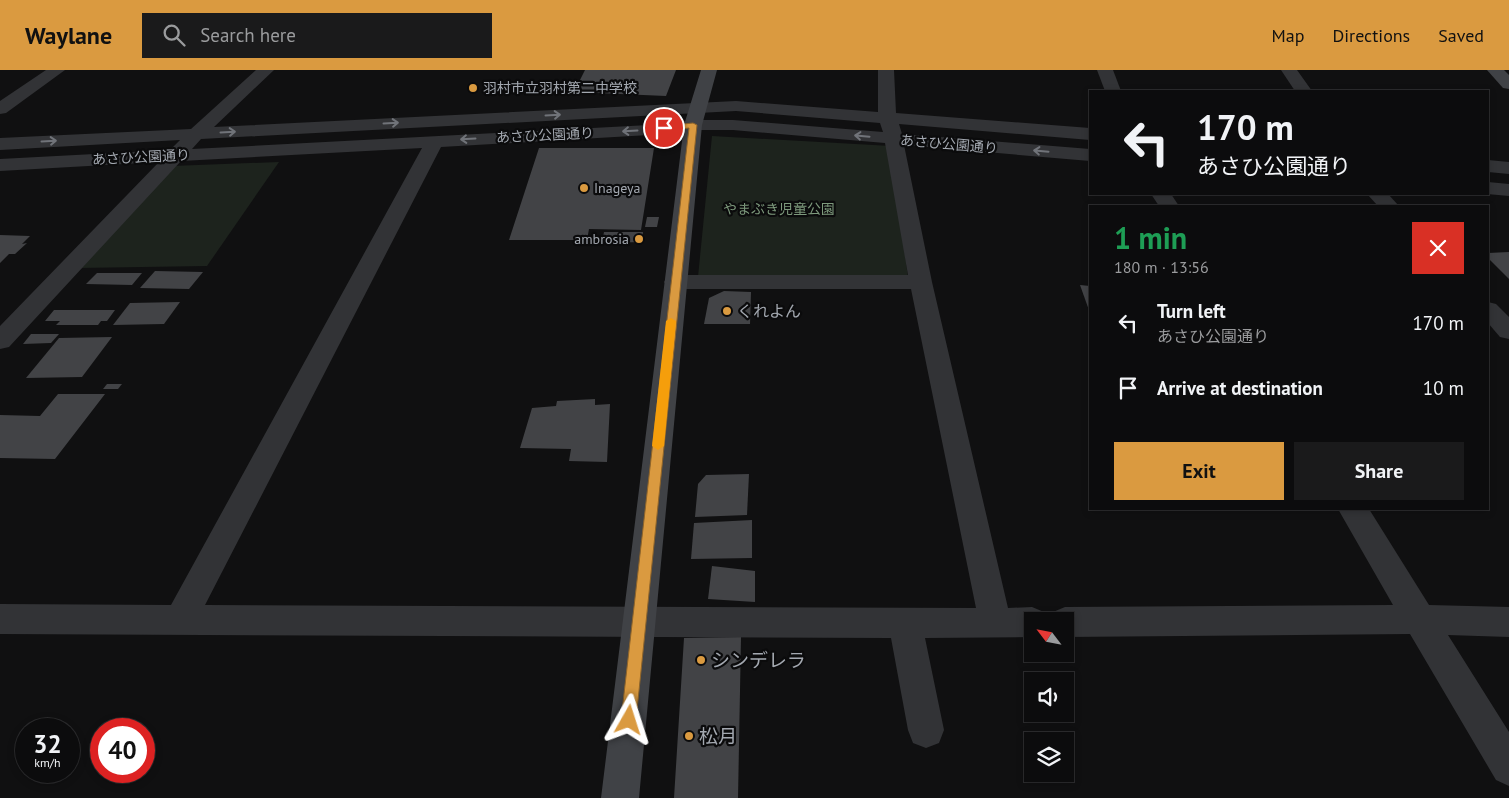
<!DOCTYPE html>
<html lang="en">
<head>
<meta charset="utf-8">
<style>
	:root { --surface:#0c0c0d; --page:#1a1a1b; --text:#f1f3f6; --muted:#9a9b9d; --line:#2c2c2e; --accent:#da9a40 }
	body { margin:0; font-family:"PT Sans","Noto Sans JP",sans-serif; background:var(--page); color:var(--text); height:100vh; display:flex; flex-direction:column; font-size:19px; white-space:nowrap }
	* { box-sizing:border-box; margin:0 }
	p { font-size:16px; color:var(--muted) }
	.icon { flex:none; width:28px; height:28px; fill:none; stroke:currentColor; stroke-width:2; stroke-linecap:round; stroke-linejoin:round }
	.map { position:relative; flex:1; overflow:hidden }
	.details { position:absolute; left:1089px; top:135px; width:400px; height:305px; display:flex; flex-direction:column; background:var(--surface); border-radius:0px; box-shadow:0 2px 8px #0003,0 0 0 1px var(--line) }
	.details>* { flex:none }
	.banner { position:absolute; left:1089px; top:20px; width:400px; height:105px; border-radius:0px; box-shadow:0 2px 8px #0003,0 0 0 1px var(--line); background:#0c0c0d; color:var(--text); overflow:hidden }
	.needle { width:32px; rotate:302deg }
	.controls { position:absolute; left:1024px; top:542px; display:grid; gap:10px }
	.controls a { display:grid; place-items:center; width:50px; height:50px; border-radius:0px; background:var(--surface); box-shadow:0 2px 8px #0003,0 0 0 1px var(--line); font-size:25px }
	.speed { position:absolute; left:15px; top:648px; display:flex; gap:10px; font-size:25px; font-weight:700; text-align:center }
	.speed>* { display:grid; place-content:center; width:65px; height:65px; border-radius:50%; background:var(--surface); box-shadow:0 2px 8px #0003,0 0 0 1px var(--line); line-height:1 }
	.speed small { font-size:12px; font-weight:400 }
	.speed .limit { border:8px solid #d22; background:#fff; color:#111 }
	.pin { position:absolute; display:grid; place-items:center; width:42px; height:42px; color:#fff; margin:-21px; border:2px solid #fff; border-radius:50%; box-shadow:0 1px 5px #0007 }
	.me { position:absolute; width:55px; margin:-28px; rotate:6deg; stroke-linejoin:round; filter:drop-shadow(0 0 4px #0008) }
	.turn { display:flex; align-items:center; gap:18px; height:105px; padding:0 25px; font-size:22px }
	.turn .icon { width:65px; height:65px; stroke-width:2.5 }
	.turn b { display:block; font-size:35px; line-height:42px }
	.round { display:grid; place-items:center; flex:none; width:52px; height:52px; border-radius:0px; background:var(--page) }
	.summary { display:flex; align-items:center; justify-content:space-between; height:85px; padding:0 25px }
	h1 { font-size:30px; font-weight:700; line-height:38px; color:#1e9e55 }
	.cta { display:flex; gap:10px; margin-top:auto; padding:10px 25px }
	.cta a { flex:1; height:58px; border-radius:0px; background:var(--accent); color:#111; font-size:20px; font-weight:700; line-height:58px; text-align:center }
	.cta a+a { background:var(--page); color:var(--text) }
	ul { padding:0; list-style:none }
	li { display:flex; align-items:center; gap:15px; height:65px; padding:0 25px }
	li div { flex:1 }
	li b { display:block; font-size:19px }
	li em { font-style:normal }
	header { display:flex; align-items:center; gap:30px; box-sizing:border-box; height:70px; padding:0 25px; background:var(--accent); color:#111 }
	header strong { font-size:24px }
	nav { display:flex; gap:28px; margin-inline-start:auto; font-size:18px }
	.search { width:350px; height:45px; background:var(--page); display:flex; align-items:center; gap:12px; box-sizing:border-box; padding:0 18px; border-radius:0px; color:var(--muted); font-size:19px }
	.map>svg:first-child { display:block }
	.green { fill:#1d231d }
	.building { fill:#424346 }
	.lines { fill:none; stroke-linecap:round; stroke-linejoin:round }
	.street { fill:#323336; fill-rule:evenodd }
	.secondary { fill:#404246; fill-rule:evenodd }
	.oneway { stroke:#707379 }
	.route { fill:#da9a40; stroke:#8e642a }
	.slow { fill:#f59e0b }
	.poi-dot { fill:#da9a40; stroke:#0b0b0c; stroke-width:2 }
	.labels { text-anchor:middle; stroke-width:4.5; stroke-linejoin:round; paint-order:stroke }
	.far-poi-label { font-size:14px; fill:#a3a8b0; stroke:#0b0b0c; text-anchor:start }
	.far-street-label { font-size:14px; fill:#a3a8b0; stroke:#0b0b0c }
	.far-park-label { font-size:14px; fill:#7d997c; stroke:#0b0b0c }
	.poi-label { font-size:16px; fill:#a3a8b0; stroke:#0b0b0c; text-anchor:start }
	.near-poi-label { font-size:19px; fill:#a3a8b0; stroke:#0b0b0c; text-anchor:start }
</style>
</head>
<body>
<header>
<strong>Waylane</strong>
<div class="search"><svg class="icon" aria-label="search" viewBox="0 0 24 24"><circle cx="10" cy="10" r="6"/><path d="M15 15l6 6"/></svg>Search here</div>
<nav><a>Map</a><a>Directions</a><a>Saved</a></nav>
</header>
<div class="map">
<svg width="1509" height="728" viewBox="0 0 1509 728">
	<rect width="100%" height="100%" fill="#101011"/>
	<g class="green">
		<path d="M712 66 891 76 908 208 698 207Z"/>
		<path d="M279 92 207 196 78 198 172 96Z"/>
	</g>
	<g class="building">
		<path d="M585 0H676L666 26 574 22Z"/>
		<path d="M539 78H654L641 160 589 159 587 170H509Z"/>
		<path d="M647 147H659L657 157H645Z"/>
		<path d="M604 162H643L642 172 602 173Z"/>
		<path d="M0 165 30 166 22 174 27 173 15 184H9L0 193Z"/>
		<path d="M1509 182V209L1488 188V183Z"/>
		<path d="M155 201 203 202 189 219 140 218Z"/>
		<path d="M97 203H142L132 215 86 214Z"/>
		<path d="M1080 215 1090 216V243Z"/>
		<path d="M724 221 751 222 750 254H704L709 228Z"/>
		<path d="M180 232 164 254 113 255 130 233Z"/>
		<path d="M54 240H115L107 251H101L98 255H56L60 251H45Z"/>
		<path d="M31 264H59L51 273 23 274Z"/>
		<path d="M112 267 82 307 26 308 59 268Z"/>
		<path d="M107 314H122L118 319H103Z"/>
		<path d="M58 324H105L55 389 0 388V345L40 346Z"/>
		<path d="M595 329V335L610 334 607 392 569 391 571 379 520 378 532 338 556 336 557 331Z"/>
		<path d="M749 404 747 445 695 447 698 414 706 405Z"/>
		<path d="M752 450V488L691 489 694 453Z"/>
		<path d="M712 496 755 501V532L708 529Z"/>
		<path d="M741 567 738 728H674L684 568Z"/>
	</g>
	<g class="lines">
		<g class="street">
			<path d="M46 0H65L6 43 0 44V31Z"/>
			<path d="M256 0H274L214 57 736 31 878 42V0H894L896 43 1090 58V70L899 54 902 64 1090 79V91L904 75 932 212 1008 538 1032 537 1044 542 1048 551H1032V567L925 568 944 660 939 673 926 678 913 673 908 660 891 568 0 564V534L171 535 422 78 181 91 9 277 0 279V256L159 92 0 101V89L170 80 180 70 0 80V68L191 59ZM736 41 880 53 883 62 733 50H693L649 55 192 79 201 69ZM693 60H733L885 73 908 205H675L667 207 664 212 667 217 675 219H911L976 538 205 535 441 77 649 65Z"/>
			<path d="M1097 0H1113L1121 21H1105Z"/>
			<path d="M1281 0H1297L1312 21H1295Z"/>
			<path d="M1488 90 1509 92V104L1488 102Z"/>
			<path d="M1488 112 1509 114V126L1487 124Z"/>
			<path d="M1151 124H1171L1179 136H1159Z"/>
			<path d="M1367 124H1388L1399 136H1378Z"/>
			<path d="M1488 232 1496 234 1509 247V269L1500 267 1488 253Z"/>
			<path d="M1338 439H1369L1429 535 1509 537V567L1448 565 1509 662V716L1496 710 1410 564 1065 567V551H1049L1053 542 1065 537 1393 535Z"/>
		</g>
		<g class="secondary">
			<path d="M701 0H717L702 55 639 728H601L684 55Z"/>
			<path d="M1487 0H1504L1509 5V19L1503 18Z"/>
		</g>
	</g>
	<defs><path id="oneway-shaft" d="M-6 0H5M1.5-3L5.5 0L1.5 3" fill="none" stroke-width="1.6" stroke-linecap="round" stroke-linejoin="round" transform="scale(1.25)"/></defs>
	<g class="oneway">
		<use href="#oneway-shaft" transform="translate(553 45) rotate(-3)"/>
		<use href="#oneway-shaft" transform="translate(391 53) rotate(-3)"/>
		<use href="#oneway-shaft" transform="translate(630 61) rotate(177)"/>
		<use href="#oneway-shaft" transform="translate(228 62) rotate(-3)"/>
		<use href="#oneway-shaft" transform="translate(862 66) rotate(-175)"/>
		<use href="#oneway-shaft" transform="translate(468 69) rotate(177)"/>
		<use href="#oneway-shaft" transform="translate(49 71) rotate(-3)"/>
		<use href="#oneway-shaft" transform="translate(1041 81) rotate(-175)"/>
	</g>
	<path class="route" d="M693 53 697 55 636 650 634 655 629 657 623 655 621 650 689 58 664 61 660 58 664 56Z"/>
	<path class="slow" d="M671 248 676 251 664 376 658 380 652 376 666 251Z"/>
	<g class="poi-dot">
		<circle cx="473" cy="18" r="5"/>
		<circle cx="584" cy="118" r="5"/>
		<circle cx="639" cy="169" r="5"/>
		<circle cx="727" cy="241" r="5"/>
		<circle cx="701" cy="590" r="5"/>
		<circle cx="689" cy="666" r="5"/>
	</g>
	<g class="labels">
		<g class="far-poi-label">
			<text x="483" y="23">羽村市立羽村第二中学校</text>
			<text x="594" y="123">Inageya</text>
			<text x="629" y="174" text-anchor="end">ambrosia</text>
		</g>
		<g class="far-street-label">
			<text transform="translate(545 65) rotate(-3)" y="5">あさひ公園通り</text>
			<text transform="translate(949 74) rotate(5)" y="5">あさひ公園通り</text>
			<text transform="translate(141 87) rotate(-3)" y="5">あさひ公園通り</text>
		</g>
		<g class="far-park-label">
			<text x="779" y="144">やまぶき児童公園</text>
		</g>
		<g class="poi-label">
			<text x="737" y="247">くれよん</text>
		</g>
		<g class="near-poi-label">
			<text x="711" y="597">シンデレラ</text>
			<text x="699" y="673">松月</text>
		</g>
	</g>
</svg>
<div class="controls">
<a><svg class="needle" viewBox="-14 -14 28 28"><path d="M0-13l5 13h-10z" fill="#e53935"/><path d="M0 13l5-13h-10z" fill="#9a9b9d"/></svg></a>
<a><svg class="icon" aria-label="sound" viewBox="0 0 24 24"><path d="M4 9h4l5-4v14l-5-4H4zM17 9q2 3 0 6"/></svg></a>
<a><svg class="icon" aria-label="layers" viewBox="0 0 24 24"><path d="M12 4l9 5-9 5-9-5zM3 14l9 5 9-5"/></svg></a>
</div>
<div class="speed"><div>32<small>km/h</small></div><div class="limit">40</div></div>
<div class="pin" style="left:664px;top:58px;background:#d93025"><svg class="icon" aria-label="arrive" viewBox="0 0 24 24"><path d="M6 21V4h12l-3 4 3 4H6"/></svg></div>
<svg class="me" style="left:629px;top:650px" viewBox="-20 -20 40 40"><path d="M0-17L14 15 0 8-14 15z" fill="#da9a40" stroke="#fff" stroke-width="4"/></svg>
<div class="banner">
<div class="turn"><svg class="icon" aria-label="left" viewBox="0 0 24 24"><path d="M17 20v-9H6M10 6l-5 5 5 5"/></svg><div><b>170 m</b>あさひ公園通り</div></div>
</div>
<section class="details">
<div class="summary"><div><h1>1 min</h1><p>180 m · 13:56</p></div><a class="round" style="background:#d93025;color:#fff"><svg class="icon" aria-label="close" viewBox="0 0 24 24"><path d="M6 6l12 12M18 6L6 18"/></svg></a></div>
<ul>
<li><svg class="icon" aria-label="left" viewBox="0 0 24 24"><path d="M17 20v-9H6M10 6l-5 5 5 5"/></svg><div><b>Turn left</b><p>あさひ公園通り</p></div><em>170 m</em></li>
<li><svg class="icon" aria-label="arrive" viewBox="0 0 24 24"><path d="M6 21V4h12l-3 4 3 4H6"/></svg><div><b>Arrive at destination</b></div><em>10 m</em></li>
</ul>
<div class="cta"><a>Exit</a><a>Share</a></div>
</section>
</div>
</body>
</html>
